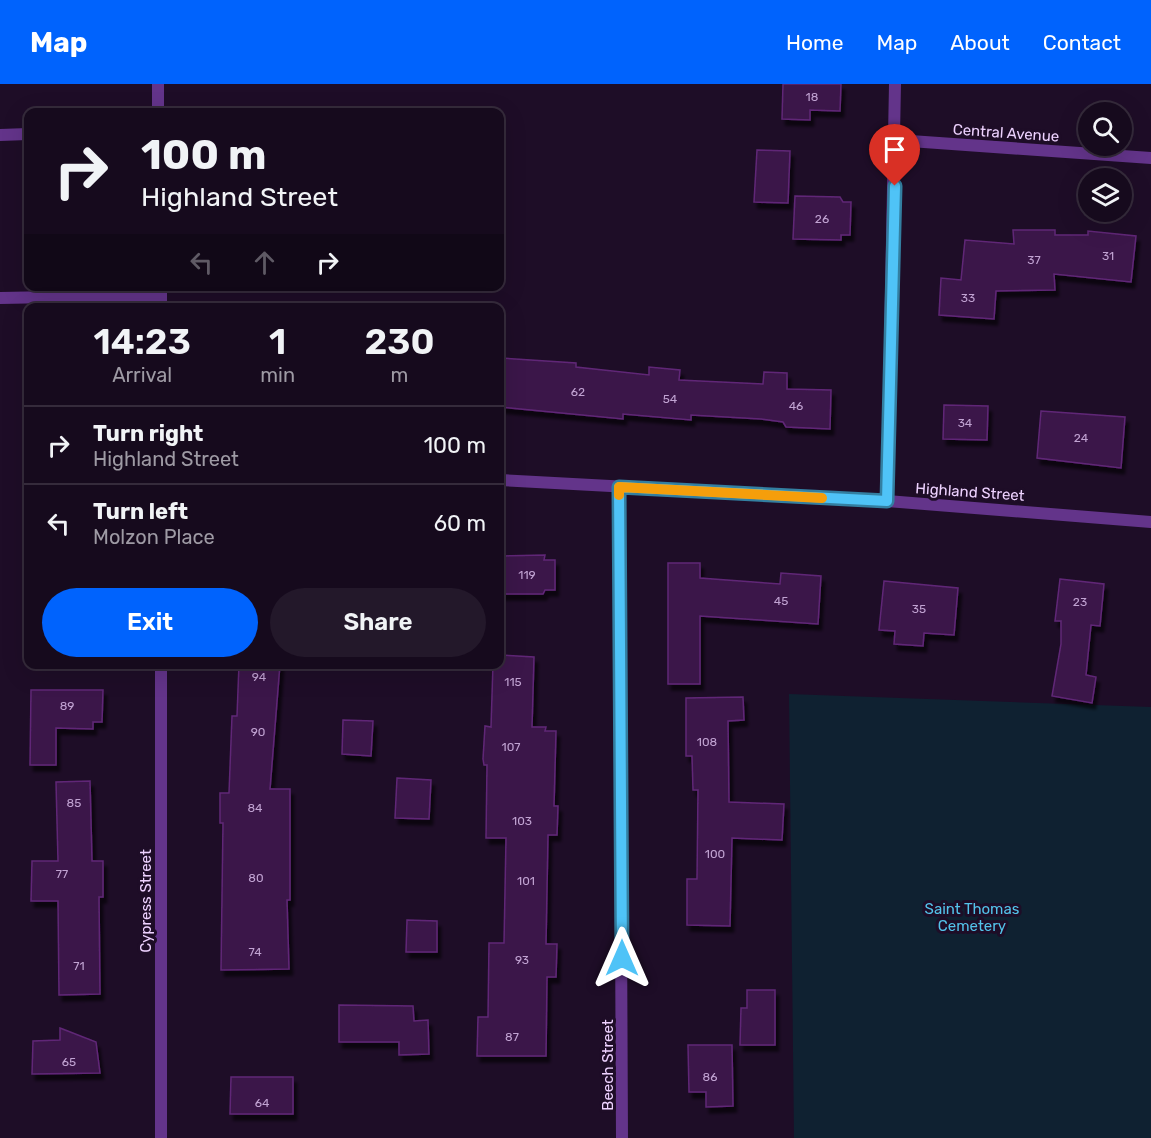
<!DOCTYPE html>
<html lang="en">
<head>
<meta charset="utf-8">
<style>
	:root { --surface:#160a1d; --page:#23182a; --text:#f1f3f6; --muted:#9e9aa4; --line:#352b3b; --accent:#0063fd }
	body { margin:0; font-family:Rubik,sans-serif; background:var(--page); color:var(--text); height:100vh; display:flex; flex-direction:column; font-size:22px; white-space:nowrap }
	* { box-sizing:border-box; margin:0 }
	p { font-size:20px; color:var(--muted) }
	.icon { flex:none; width:33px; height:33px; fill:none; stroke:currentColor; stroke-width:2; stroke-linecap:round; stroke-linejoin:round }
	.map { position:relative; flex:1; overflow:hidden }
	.details { position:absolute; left:24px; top:219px; width:480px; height:366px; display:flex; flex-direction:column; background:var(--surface); border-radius:12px; box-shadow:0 6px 24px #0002,0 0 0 2px var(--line) }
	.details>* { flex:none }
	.banner { position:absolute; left:24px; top:24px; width:480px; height:183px; border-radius:12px; box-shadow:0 6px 24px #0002,0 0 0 2px var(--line); background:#160a1d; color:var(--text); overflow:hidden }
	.fabs { position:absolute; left:1078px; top:18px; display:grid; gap:12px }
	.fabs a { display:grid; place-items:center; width:54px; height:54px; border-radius:50%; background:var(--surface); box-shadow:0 6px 24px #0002,0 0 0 2px var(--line); font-size:30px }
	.pin { position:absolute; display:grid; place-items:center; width:51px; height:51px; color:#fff; margin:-62px -26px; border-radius:50% 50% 50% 0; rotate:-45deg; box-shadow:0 0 6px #0007 }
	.pin .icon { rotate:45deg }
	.me { position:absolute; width:66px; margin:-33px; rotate:0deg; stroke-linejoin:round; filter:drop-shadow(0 0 4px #0008) }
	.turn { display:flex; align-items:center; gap:21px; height:126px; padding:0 18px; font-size:27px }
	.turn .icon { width:78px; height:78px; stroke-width:2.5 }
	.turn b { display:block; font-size:42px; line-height:51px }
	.lanes { display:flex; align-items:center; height:57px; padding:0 18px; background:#0003; justify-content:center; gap:30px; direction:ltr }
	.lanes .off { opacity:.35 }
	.eta { display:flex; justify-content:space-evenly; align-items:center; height:102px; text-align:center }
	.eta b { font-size:36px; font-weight:600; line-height:42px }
	.primary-button { display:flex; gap:12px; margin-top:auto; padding:12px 18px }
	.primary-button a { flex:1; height:69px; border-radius:36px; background:var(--accent); color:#fff; font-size:24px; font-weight:600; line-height:69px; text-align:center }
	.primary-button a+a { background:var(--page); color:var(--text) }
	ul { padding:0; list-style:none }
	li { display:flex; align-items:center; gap:18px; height:78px; padding:0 18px; border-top:2px solid var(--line) }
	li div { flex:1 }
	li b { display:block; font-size:22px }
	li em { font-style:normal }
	header { display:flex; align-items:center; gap:36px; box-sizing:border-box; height:84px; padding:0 30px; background:var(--accent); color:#fff }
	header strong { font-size:28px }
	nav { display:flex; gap:33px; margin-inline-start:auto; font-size:21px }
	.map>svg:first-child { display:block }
	.green { fill:#0f2131 }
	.building { fill:#3b1749; stroke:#602777; stroke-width:1.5; filter:url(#shadow) }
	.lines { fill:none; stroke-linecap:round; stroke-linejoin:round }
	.service { stroke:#63348a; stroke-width:12 }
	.minor { stroke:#63348a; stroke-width:12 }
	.route-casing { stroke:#337fa1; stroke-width:15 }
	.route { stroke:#4fc3f7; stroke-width:10 }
	.slow { stroke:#f59e0b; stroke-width:10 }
	.labels { text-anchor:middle; stroke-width:6; stroke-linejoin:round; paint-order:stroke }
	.number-label { font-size:12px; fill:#c1a3d2 }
	.street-label { font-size:15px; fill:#eed2ff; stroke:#1e0d27 }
	.park-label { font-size:15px; fill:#53c3ea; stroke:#1e0d27 }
</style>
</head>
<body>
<header>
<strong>Map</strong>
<nav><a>Home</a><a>Map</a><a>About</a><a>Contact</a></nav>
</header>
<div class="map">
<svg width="1151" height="1054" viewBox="0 0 1151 1054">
	<defs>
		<filter id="shadow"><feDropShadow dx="3.5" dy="6" stdDeviation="1.5" flood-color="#0009"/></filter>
	</defs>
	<rect width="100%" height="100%" fill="#1e0d27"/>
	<path class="green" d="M789 610 1151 623V1054H794Z"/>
	<g class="building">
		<path d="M783 0H841L840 27 810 26V36L782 35Z"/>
		<path d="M757 66 790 67 788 119 754 118Z"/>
		<path d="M795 112 840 113 843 118H851L850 151H841V156L793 155Z"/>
		<path d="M1013 146H1055V151H1088V147L1136 152 1131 198 1054 190 1055 206 996 207 994 235 939 231 941 194 961 196 965 156 1014 160Z"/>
		<path d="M500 274 576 279V283L649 291V283L680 286 679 296 763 300 764 288 787 289V305L831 306 830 345 786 343 783 338 761 335 691 331V336L623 330V335L500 323Z"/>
		<path d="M944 321 988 322 987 356 943 355Z"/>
		<path d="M1041 327 1125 333 1121 384 1037 374Z"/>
		<path d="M545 471 544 476H555V506H545L543 510H500V472Z"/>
		<path d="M668 479H700V494L780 500 781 489 821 492 818 540 700 532V600H668Z"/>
		<path d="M1060 495 1104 500 1100 542 1091 541 1086 591 1096 593 1092 619 1052 612 1061 560V537H1055Z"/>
		<path d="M884 497 958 504 954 551 924 549 923 562 894 560 895 547 879 546Z"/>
		<path d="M500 571 534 573 532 643H546L545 647H556L554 722H558L557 751H548L546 860H557L556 893H547L546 972H477L478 933H488L489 859H504L506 754H486L487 681H484L483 675 485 642 491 643 493 580H500Z"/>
		<path d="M239 580H280L270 705H290V816H287L289 885 221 886 223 739H220V709H229L232 632H237Z"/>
		<path d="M31 606H103L102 638H93V645L56 644V681H30Z"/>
		<path d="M743 613 744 636 728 637 729 718 784 720 782 756 732 754 730 842 687 841V795H697L698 706H693L692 672H686V614Z"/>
		<path d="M343 636 373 637 371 672 342 670Z"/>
		<path d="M397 694 431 696 429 735 395 734Z"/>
		<path d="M90 697 92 777H103V813H99L100 910 59 911 58 817H31L32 777H58L56 698Z"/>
		<path d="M407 836 437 837V868H406Z"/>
		<path d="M747 906H775V961H740L741 924H747Z"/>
		<path d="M339 921 413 922 414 937 428 936 429 970 399 971V958H339Z"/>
		<path d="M60 944 96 958 100 989 32 990 33 957 60 956Z"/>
		<path d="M688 961H732L733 1022 706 1023V1008H689Z"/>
		<path d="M231 993H293V1030H230Z"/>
	</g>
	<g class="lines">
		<g class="service">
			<path d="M0 51 28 50"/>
			<path d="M0 214 161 211"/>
		</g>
		<g class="minor">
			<path d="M158 0V28"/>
			<path d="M896 56 1151 74"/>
			<path d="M161 202V224"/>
			<path d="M500 396 887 417 1151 438"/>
			<path d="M619 403 622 1054"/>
			<path d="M887 417 895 0"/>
			<path d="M161 580V1054"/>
		</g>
	</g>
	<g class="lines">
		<defs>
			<path id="route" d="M622 874 619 403 887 417 895 102"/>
		</defs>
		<use href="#route" class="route-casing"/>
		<use href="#route" class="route"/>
		<path class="slow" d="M619 411V403L822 414"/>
	</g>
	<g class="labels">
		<g class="number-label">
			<text x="812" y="17">18</text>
			<text x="822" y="139">26</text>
			<text x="1108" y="176">31</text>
			<text x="1034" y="180">37</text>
			<text x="968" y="218">33</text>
			<text x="578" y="312">62</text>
			<text x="670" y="319">54</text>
			<text x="796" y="326">46</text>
			<text x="965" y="343">34</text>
			<text x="1081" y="358">24</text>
			<text x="527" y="495">119</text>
			<text x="781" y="521">45</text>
			<text x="1080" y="522">23</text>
			<text x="919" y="529">35</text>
			<text x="259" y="597">94</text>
			<text x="513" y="602">115</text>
			<text x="67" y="626">89</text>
			<text x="258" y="652">90</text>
			<text x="707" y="662">108</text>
			<text x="511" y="667">107</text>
			<text x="74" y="723">85</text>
			<text x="255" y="728">84</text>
			<text x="522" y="741">103</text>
			<text x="715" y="774">100</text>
			<text x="62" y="794">77</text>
			<text x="256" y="798">80</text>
			<text x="526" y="801">101</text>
			<text x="255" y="872">74</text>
			<text x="522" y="880">93</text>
			<text x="79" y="886">71</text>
			<text x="512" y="957">87</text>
			<text x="69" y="982">65</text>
			<text x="710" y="997">86</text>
			<text x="262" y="1023">64</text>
		</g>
		<g class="street-label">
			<text transform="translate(1006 49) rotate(4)" y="5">Central Avenue</text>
			<text transform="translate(970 408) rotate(4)" y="5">Highland Street</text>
			<text transform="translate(146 817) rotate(-90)" y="5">Cypress Street</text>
			<text transform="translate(608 981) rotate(-90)" y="5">Beech Street</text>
		</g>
		<g class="park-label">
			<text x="972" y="830">Saint Thomas<tspan x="972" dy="17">Cemetery</tspan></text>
		</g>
	</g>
</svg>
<div class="fabs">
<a><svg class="icon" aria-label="search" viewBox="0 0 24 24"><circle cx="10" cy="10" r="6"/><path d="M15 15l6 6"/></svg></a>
<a><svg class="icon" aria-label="layers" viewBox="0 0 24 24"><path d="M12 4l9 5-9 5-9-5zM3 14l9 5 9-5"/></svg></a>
</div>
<div class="pin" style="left:895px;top:102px;background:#d93025"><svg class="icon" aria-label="arrive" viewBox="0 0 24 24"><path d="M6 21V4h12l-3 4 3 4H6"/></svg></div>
<svg class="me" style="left:622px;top:874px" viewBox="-20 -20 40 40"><path d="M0-17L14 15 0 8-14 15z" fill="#4fc3f7" stroke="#fff" stroke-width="4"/></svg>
<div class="banner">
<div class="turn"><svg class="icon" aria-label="right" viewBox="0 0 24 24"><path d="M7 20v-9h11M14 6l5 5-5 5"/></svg><div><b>100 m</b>Highland Street</div></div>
<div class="lanes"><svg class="icon off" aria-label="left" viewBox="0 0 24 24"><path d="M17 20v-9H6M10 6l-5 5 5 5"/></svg><svg class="icon off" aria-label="ahead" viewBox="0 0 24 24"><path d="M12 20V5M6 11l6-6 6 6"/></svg><svg class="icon" aria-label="right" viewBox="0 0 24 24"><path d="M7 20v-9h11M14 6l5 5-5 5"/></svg></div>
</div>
<section class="details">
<div class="eta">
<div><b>14:23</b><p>Arrival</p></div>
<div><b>1</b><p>min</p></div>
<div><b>230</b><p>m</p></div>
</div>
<ul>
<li><svg class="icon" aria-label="right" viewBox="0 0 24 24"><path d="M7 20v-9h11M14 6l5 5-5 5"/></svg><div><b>Turn right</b><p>Highland Street</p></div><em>100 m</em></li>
<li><svg class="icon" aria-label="left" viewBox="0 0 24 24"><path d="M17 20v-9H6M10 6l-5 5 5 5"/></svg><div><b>Turn left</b><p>Molzon Place</p></div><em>60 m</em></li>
</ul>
<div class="primary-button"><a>Exit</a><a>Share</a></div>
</section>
</div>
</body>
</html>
